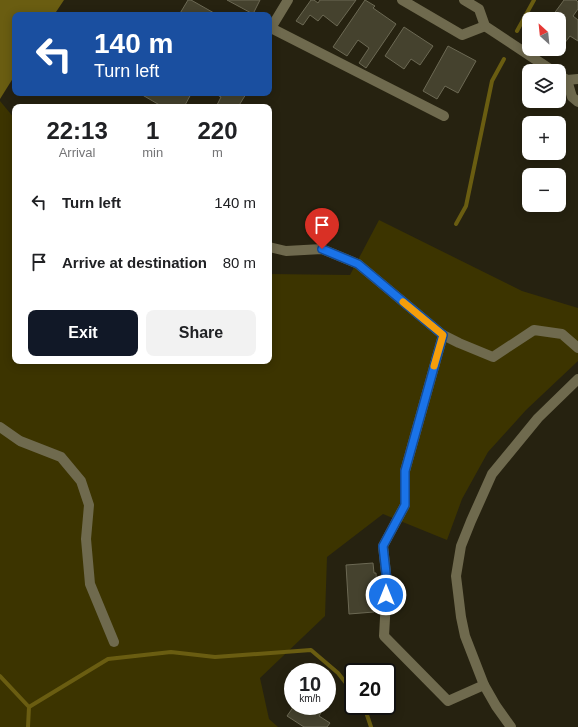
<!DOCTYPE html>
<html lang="en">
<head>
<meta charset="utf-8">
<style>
	:root { --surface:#fff; --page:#f2f2f2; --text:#202124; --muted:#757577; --accent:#111827 }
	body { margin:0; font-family:Arial,sans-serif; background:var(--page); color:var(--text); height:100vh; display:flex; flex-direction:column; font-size:15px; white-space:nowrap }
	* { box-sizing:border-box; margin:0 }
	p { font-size:13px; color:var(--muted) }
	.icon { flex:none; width:22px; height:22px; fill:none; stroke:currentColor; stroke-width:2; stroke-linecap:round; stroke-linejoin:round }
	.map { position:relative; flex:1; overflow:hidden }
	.side { position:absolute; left:12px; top:104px; width:260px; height:260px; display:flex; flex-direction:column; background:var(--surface); border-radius:8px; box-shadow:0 2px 10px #0003 }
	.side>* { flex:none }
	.guide { position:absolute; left:12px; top:12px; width:260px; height:84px; border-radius:8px; box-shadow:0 2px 10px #0003; background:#1a4fa0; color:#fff; overflow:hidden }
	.needle { width:26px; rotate:333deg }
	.controls { position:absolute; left:522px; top:12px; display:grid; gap:8px }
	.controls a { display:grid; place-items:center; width:44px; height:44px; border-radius:8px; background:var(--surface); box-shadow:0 2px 10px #0003; font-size:20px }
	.speed { position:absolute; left:284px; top:663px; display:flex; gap:8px; font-size:20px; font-weight:700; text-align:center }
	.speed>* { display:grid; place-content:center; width:52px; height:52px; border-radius:50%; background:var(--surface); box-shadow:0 2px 10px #0003; line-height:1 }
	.speed small { font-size:10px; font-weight:400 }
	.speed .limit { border:2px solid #111; border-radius:6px; background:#fff; color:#111 }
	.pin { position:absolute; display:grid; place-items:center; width:34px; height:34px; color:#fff; margin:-41px -17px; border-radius:50% 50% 50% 0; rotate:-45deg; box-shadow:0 0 4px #0007 }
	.pin .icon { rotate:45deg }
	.me { position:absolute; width:44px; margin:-22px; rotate:0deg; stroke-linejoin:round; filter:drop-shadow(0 0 3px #0008) }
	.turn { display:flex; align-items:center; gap:14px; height:84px; padding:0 16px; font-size:18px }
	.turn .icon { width:52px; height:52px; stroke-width:2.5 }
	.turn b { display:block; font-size:28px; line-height:34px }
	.eta { display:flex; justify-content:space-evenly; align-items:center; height:68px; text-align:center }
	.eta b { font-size:24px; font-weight:700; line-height:28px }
	.cta { display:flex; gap:8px; margin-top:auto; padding:8px 16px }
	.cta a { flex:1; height:46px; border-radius:8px; background:var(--accent); color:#fff; font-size:16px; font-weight:700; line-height:46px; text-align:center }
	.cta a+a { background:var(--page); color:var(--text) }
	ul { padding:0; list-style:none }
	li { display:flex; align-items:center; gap:12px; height:60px; padding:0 16px }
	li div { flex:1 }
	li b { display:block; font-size:15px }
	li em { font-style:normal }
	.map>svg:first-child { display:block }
	.green { fill:#3c3400 }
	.water { fill:#6a5d11 }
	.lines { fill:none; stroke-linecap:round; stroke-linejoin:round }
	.stream { stroke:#6a5d11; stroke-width:4 }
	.building { fill:#45422e; stroke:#6c6954 }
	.minor { stroke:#6f6a4e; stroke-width:10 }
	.route-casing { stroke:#114b97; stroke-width:10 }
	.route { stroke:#1a73e8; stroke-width:7 }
	.slow { stroke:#f59e0b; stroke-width:7 }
</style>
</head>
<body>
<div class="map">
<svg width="578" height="727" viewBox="0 0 578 727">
	<rect width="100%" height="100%" fill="#262210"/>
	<path class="green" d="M0 101 15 119V361H269V274L350 275 379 220 522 291 578 308V361L526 410 488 452 462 499 447 540 383 514 327 557 325 616 260 678 269 719 278 727H0Z"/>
	<path class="water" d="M0 0H64L54 15H15V75L0 99Z"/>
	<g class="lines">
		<g class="stream">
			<path d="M517 31 534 0"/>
			<path d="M456 224 466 206 492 81 504 59"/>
			<path d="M0 676 29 707 28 727"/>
			<path d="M364 706 371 727"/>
			<path d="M29 707 108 659 171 652 215 657 311 650 338 673 353 692"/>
		</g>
	</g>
	<g class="building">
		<path d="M188 0H191L214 13 213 15H179Z"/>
		<path d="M227 0H260L253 14Z"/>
		<path d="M311 0H314L318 3 320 0H356L337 26 323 15 318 21 310 15 303 25 296 21Z"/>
		<path d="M365 0 375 6 373 8 396 24 366 68 359 63 369 48 358 40 347 56 333 47Z"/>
		<path d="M564 0H576L578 2V9L573 16 578 20V41L570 36 561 48 559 46V19H550Z"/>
		<path d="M404 27 433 46 420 65 411 59 404 69 385 56Z"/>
		<path d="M448 46 476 61 458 93 445 86 437 99 423 91Z"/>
		<path d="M139 93H189L191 94 184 107H163Z"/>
		<path d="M214 93H245L246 94 238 107H216L221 97Z"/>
		<path d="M373 563 374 573H376L378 599 373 600 374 612 349 614 346 565Z"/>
		<path d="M294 706H325L319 716 330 723 327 727H304L287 716Z"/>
	</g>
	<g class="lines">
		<g class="minor">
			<path d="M288 0 271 28 444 116"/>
			<path d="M402 0 462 35 485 26"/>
			<path d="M464 0 479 9 485 26 553 71"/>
			<path d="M559 75 567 80 578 79"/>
			<path d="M567 80 572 97 578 102"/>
			<path d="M269 247 286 251 322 249 358 264 443 335"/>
			<path d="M0 427 20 441 61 457 81 481 89 505 86 539 90 584 114 642"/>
			<path d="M484 685 448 701 384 636 387 582 383 546 405 505V471L443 335 459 343 493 357 534 330 562 334 578 348"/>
			<path d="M511 727 496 706 484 685 465 636 461 617 456 576 461 546 471 521 492 474 538 418 578 379"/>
		</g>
	</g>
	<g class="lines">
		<defs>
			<path id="route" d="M322 249 358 264 443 335 405 471V505L383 546 387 582 386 595"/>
		</defs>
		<use href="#route" class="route-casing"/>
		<use href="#route" class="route"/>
		<path class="slow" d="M403 302 443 335 434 366"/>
	</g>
</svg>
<div class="controls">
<a><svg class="needle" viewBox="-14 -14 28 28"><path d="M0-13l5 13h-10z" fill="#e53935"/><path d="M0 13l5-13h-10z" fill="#757577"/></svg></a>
<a><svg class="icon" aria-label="layers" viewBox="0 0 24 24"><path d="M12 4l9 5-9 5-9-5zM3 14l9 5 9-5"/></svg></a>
<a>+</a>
<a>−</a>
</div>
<div class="speed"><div>10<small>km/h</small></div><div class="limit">20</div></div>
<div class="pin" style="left:322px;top:249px;background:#d93025"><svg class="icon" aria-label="arrive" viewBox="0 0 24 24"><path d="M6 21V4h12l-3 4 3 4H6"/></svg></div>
<svg class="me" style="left:386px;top:595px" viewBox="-20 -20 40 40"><circle r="17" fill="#1a73e8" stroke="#fff" stroke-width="3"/><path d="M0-11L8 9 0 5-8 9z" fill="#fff"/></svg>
<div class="guide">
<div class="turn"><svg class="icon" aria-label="left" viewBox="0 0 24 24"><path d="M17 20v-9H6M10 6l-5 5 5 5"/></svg><div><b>140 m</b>Turn left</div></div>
</div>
<section class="side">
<div class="eta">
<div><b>22:13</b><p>Arrival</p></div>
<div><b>1</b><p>min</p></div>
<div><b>220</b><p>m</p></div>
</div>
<ul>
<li><svg class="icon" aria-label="left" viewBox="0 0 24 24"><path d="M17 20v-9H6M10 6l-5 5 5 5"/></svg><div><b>Turn left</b></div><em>140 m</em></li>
<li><svg class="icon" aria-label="arrive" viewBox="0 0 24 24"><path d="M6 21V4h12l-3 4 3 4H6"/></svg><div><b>Arrive at destination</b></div><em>80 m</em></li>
</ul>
<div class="cta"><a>Exit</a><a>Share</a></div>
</section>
</div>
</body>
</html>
